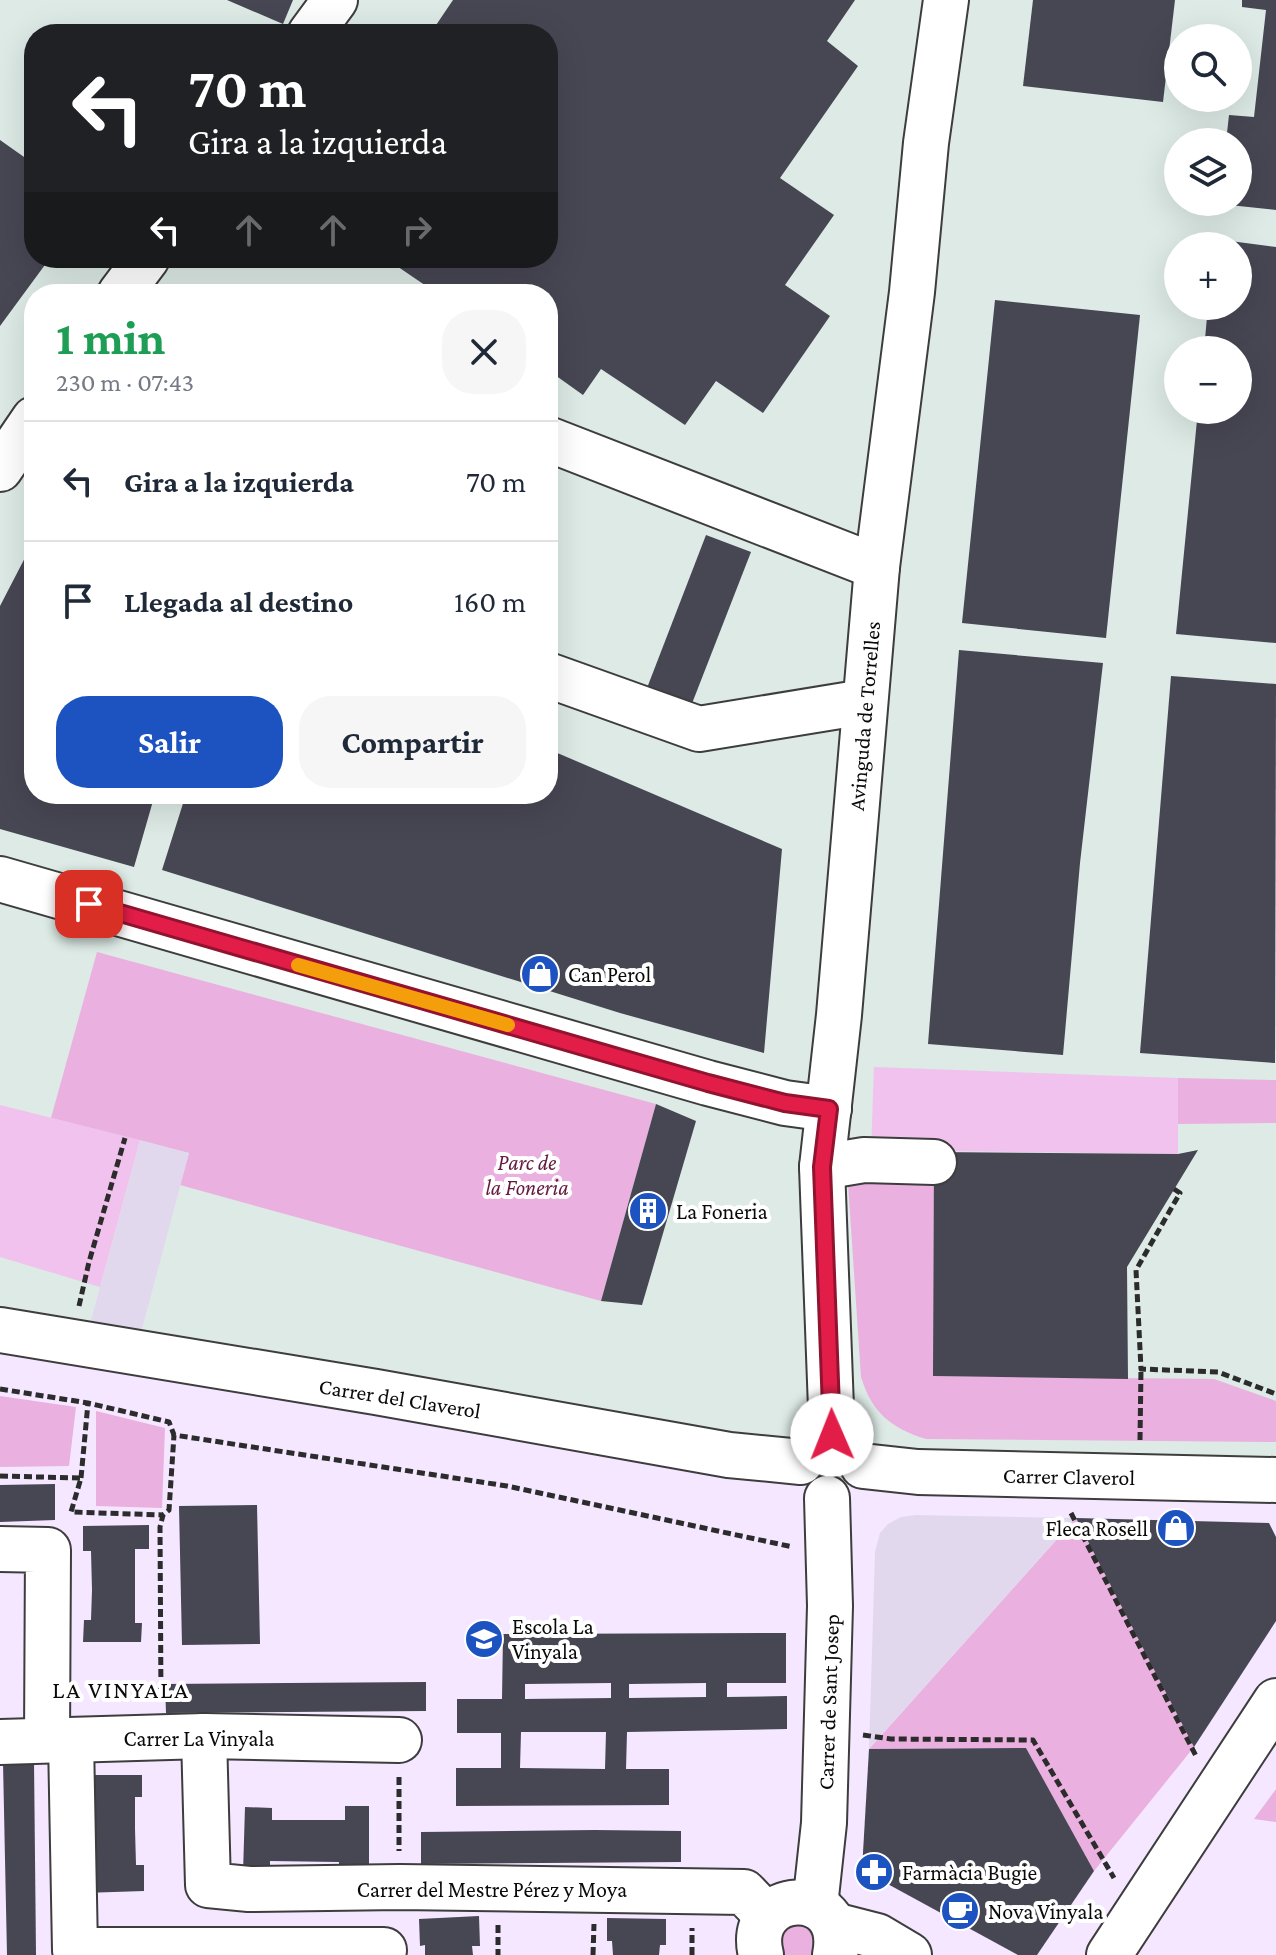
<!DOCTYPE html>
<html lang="es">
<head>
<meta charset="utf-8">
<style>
	:root { --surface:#fff; --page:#f6f6f7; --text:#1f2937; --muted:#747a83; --line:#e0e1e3; --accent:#1d53c0 }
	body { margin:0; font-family:"Crimson Pro",serif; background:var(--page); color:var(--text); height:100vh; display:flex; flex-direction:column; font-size:30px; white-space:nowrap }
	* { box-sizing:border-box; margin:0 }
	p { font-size:26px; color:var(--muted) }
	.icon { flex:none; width:44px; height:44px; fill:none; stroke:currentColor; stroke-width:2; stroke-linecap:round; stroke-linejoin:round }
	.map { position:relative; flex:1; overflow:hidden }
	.details { position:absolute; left:24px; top:284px; width:534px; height:520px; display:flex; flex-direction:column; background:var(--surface); border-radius:32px; box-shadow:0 8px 32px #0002 }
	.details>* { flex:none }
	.guide { position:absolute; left:24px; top:24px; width:534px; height:244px; border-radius:32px; box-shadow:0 8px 32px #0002; background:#202124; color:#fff; overflow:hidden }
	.buttons { position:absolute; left:1164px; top:24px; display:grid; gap:16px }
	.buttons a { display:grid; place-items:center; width:88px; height:88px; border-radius:50%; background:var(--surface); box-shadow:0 8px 32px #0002; font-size:40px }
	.pin { position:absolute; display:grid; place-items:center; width:68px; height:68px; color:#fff; margin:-34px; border-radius:16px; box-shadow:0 4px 12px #0006 }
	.me { position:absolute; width:88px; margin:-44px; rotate:359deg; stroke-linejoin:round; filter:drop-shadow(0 0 6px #0008) }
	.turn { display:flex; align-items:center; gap:28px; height:168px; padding:0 32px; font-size:36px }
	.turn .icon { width:104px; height:104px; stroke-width:2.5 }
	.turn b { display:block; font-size:56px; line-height:68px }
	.lanes { display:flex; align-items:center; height:76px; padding:0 32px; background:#0003; justify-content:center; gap:40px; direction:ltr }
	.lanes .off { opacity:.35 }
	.round { display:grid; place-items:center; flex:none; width:84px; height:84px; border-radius:32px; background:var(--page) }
	.overview { display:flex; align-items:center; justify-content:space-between; height:136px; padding:0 32px }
	h1 { font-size:48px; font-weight:700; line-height:60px; color:#1e9e55 }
	.cta { display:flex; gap:16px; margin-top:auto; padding:16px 32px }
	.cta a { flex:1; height:92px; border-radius:32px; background:var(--accent); color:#fff; font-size:32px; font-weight:700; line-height:92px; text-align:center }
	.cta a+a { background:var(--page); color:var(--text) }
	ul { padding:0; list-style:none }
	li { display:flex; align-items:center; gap:24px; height:120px; padding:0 32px; border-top:2px solid var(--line) }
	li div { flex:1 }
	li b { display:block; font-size:30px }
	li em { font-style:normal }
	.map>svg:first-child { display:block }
	.industrial { fill:#ddeae5; fill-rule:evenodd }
	.green { fill:#eab0df }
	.pitch { fill:#f1c2ee }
	.plaza { fill:#e2d8ed }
	.building { fill:#474653; fill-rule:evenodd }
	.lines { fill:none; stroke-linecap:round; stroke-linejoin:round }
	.minor-casing { stroke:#3d3d3d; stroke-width:48 }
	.path { stroke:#2c2c2c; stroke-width:5; stroke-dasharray:8 4; stroke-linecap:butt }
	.minor { stroke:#fff; stroke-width:44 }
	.route-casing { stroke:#92132f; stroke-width:20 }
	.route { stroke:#e11d48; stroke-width:14 }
	.slow { stroke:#f59e0b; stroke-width:14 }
	.labels { text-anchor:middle; stroke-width:8; stroke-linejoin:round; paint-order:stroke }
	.street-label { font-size:22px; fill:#0a0a0a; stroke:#fff }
	.poi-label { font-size:22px; fill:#0a0a0a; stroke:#fff; text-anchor:start }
	.park-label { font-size:22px; font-style:italic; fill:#64193e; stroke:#fff }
	.neighbourhood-label { font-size:24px; letter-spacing:2px; fill:#0a0a0a; stroke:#fff }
</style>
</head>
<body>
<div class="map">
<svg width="1276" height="1955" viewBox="0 0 1276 1955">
	<rect width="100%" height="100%" fill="#f4e7ff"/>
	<path class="industrial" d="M0 0H1276V1487L789 1482 0 1347ZM34 34H548V258H34ZM1178 38H1238V98H1178ZM1178 142H1238V202H1178ZM1178 246H1238V306H1178ZM34 294H548V794H34ZM1178 350H1238V410H1178Z"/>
	<g class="green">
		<path d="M97 952 656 1104 601 1301 180 1185 189 1153 51 1118Z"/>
		<path d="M1178 1078 1276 1080V1123L1178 1124Z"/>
		<path d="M934 1172 933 1376 1214 1379 1276 1401V1442L926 1439C891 1428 872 1413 861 1377L848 1183Z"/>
		<path d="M0 1396 76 1407 69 1466 0 1467Z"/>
		<path d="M96 1411 165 1428 162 1508 96 1506Z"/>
		<path d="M1076 1518 1194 1747 1094 1871 1026 1748 869 1749Z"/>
		<path d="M1276 1789V1822L1254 1819Z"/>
		<path d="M795 1923 811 1924 820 1955H781V1935Z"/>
	</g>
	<g class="pitch">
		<path d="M874 1067 1178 1078V1154L871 1150Z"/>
		<path d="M0 1105 140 1140 100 1287 0 1257Z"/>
	</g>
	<g class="plaza">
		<path d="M140 1140 189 1153 139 1340 89 1328Z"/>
		<path d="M916 1515 1076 1518 869 1749 875 1552 880 1533 888 1524 901 1517Z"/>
	</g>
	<g class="building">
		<path d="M227 0H293L283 24Z"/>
		<path d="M453 0H855L827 41 858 66 780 178 834 215 785 285 830 316 763 413 716 381 685 425 601 369 583 395 548 370V294H438L385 258H548V34H430Z"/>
		<path d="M1033 0H1175L1163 102 1023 86Z"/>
		<path d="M1242 0H1276V210L1220 204V202H1238V142H1226L1229 115 1254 117 1266 10 1242 7Z"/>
		<path d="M0 140 34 164V258H50L0 326Z"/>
		<path d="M1215 239 1276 247V643L1176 634 1198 410H1238V350H1204L1208 306H1238V246H1214Z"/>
		<path d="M995 300 1140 315 1106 638 962 623Z"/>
		<path d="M706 535 751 552 691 706 647 688Z"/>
		<path d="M29 550 34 552V794H155L134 867 0 829V606Z"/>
		<path d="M959 650 1103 663 1080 863 1063 1055 928 1044Z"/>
		<path d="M1171 676 1276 684 1275 1063 1140 1053Z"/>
		<path d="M548 749 782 849 764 1053 620 1013 162 870 186 794H548Z"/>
		<path d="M656 1104 696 1121 642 1305 601 1301Z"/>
		<path d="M1198 1150 1127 1267 1128 1379 933 1376 934 1152 1178 1154Z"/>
		<path d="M55 1484V1520L0 1522V1485Z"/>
		<path d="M257 1505 260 1644 182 1645 179 1506Z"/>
		<path d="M1076 1518 1269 1523 1276 1537V1621L1194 1747Z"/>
		<path d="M149 1525V1549H135V1623H142L141 1642H83L84 1620H91L92 1590 91 1551H83V1526Z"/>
		<path d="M786 1633V1683H727V1697L787 1696V1729L627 1732 626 1769H669V1805L456 1806V1768H501V1733H457V1699H502L503 1634ZM611 1683V1698L525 1699V1684ZM706 1683V1697L629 1698V1684ZM521 1732H606L605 1769 520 1768Z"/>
		<path d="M426 1682V1711L166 1713 165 1684Z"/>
		<path d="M1026 1748 1094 1871 1037 1955H1018L862 1870 869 1749Z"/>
		<path d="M34 1761 36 1955H7L3 1762Z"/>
		<path d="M84 1775H142V1797H135V1829L136 1865H144V1891L83 1893Z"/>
		<path d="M345 1806H369V1875H339V1862L270 1861V1873H243L245 1807 272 1808V1820H345Z"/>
		<path d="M595 1830 681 1831V1862L421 1864V1832Z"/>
		<path d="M479 1916 480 1946H472L473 1955H425V1945L420 1946 419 1919Z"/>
		<path d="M607 1918 666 1919V1945H660L659 1955H613L612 1941H607Z"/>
	</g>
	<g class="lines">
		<defs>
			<g id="minor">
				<path d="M310 34 335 0"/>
				<path d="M120 294 147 258"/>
				<path d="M548 439 877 567"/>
				<path d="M0 469 34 419"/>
				<path d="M548 675 699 729 864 702"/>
				<path d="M0 879 708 1083 785 1103 829 1109"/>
				<path d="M822 1167 864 1160 934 1162"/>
				<path d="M0 1330 376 1392 729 1455 801 1462"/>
				<path d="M832 1435 822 1167 839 1015 877 567 912 292 926 143 946 0"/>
				<path d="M863 1466 918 1472 1276 1480"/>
				<path d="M0 1549 48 1550 47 1739"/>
				<path d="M204 1736 208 1885 249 1889 400 1887 744 1892 767 1916"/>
				<path d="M71 1740 75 1950H384"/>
				<path d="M0 1742 204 1736 399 1740"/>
				<path d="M815 1906 824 1823 830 1606 827 1498"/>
				<path d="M834 1925 877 1936 909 1955"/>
				<path d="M761 1955C744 1888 849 1882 835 1955"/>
				<path d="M1109 1955 1276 1701"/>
			</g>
		</defs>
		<use href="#minor" class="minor-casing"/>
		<g class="path">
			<path d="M1174 1189 1180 1193 1136 1270 1141 1369 1218 1372 1276 1394"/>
			<path d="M79 1306 89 1262 125 1138"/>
			<path d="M0 1389 88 1403 169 1422 174 1435 507 1486 793 1547"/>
			<path d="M1140 1440 1141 1369"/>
			<path d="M0 1476 81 1478 71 1512 163 1515"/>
			<path d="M81 1478 88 1403"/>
			<path d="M1071 1513 1196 1756"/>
			<path d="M161 1701 160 1527 163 1515 169 1510 174 1435"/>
			<path d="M863 1735 891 1739 1033 1740 1114 1878"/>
			<path d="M399 1777V1851"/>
			<path d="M498 1925V1955"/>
			<path d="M593 1955 594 1924"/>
			<path d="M692 1955V1928"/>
		</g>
		<use href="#minor" class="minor"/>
	</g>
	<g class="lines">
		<defs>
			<path id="route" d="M89 904 708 1083 785 1103 829 1109 822 1167 832 1435"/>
		</defs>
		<use href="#route" class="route-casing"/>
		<use href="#route" class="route"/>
		<path class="slow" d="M298 965 508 1025"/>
	</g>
	<defs>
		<symbol id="shop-disc" viewBox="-11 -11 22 22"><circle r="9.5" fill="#1d53c0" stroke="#fff"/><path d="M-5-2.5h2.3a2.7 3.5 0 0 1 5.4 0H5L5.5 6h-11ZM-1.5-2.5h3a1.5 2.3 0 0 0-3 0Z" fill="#fff"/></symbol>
		<symbol id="building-disc" viewBox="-11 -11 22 22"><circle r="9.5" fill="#1d53c0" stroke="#fff"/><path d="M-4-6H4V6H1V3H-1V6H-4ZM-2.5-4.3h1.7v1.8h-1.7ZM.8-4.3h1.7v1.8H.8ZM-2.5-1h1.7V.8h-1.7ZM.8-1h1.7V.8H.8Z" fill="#fff"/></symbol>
		<symbol id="school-disc" viewBox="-11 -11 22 22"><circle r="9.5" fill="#1d53c0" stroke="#fff"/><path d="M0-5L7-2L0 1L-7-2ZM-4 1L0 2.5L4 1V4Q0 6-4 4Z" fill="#fff"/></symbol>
		<symbol id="pharmacy-disc" viewBox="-11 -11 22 22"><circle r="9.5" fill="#1d53c0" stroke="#fff"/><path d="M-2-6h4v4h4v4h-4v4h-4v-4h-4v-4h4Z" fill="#fff"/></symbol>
		<symbol id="cafe-disc" viewBox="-11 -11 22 22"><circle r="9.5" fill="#1d53c0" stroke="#fff"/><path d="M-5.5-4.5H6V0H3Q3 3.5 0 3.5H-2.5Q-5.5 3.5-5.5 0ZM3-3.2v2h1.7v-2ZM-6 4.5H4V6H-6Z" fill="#fff"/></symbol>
	</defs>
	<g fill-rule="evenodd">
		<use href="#shop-disc" x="518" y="952" width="44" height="44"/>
		<use href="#building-disc" x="626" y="1189" width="44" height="44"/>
		<use href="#shop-disc" x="1154" y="1506" width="44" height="44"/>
		<use href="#school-disc" x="462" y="1617" width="44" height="44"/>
		<use href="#pharmacy-disc" x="852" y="1850" width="44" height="44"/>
		<use href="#cafe-disc" x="938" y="1889" width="44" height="44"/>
	</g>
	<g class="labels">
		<g class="street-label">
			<text transform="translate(864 716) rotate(-85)" y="8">Avinguda de Torrelles</text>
			<text transform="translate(400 1398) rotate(9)" y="8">Carrer del Claverol</text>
			<text transform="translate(1069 1476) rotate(1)" y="8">Carrer Claverol</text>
			<text transform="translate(828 1702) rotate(-88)" y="8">Carrer de Sant Josep</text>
			<text x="199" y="1746">Carrer La Vinyala</text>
			<text x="492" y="1897">Carrer del Mestre Pérez y Moya</text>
		</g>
		<g class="poi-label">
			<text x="568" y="982">Can Perol</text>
			<text x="676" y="1219">La Foneria</text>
			<text x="1148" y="1536" text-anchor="end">Fleca Rosell</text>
			<text x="512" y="1634">Escola La<tspan x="512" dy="25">Vinyala</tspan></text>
			<text x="902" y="1880">Farmàcia Bugie</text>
			<text x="988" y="1919">Nova Vinyala</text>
		</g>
		<g class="park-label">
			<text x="527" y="1170">Parc de<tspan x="527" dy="25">la Foneria</tspan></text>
		</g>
		<g class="neighbourhood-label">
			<text x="121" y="1698">LA VINYALA</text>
		</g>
	</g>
</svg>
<div class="buttons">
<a><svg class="icon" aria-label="search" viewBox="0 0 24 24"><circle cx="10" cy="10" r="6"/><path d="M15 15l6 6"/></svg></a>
<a><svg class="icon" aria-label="layers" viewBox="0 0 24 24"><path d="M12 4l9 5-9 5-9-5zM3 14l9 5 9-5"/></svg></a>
<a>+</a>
<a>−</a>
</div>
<div class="pin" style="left:89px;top:904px;background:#d93025"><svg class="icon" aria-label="arrive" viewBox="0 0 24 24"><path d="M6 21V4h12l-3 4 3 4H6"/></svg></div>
<svg class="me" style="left:832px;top:1435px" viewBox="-20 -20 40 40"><circle r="19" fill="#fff"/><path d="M0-13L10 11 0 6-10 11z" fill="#e11d48"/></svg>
<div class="guide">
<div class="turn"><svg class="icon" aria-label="left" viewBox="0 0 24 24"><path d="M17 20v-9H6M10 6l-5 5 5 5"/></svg><div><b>70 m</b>Gira a la izquierda</div></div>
<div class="lanes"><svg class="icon" aria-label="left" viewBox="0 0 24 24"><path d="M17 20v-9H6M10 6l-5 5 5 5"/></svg><svg class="icon off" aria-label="ahead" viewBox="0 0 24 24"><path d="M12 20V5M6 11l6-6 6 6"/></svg><svg class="icon off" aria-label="ahead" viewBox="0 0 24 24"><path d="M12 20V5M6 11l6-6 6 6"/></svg><svg class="icon off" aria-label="right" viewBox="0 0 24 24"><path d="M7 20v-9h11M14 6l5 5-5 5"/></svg></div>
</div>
<section class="details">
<div class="overview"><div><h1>1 min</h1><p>230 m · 07:43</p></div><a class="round"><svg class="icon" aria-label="close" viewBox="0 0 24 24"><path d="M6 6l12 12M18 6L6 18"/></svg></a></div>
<ul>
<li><svg class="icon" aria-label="left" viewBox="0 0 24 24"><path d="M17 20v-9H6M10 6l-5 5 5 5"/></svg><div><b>Gira a la izquierda</b></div><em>70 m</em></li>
<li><svg class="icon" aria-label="arrive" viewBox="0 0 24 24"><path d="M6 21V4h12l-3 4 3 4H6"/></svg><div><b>Llegada al destino</b></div><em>160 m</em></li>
</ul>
<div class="cta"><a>Salir</a><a>Compartir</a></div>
</section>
</div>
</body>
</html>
